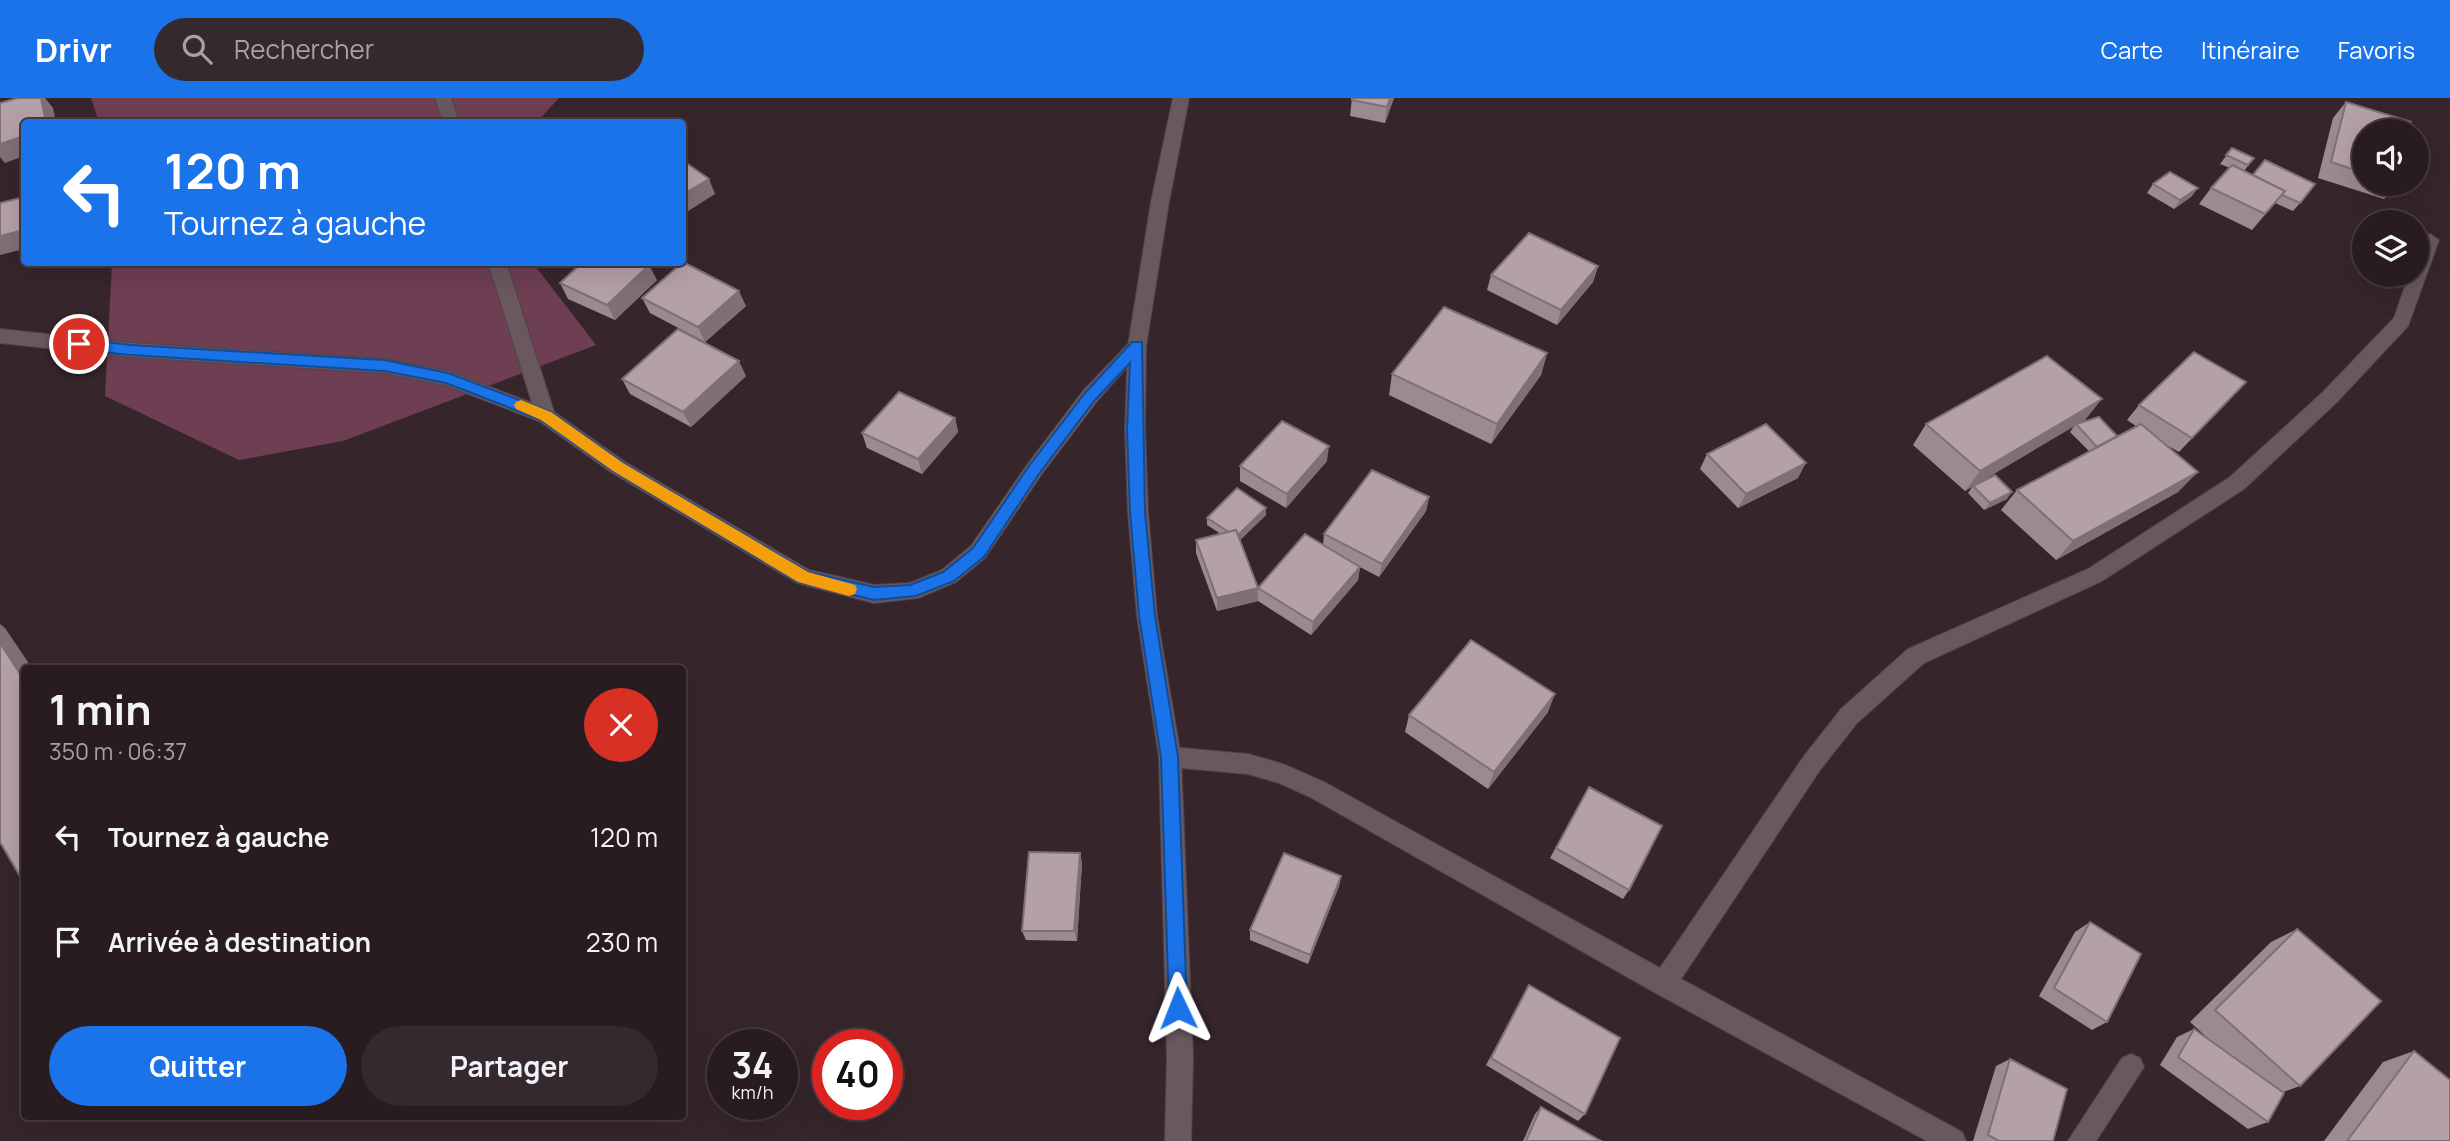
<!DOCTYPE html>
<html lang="fr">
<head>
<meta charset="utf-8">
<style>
	:root { --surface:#281c21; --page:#34292e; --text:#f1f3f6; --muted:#a5a1a5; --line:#443a3f; --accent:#1a73e8 }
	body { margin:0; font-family:Manrope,sans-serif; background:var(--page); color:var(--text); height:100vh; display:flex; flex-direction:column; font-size:26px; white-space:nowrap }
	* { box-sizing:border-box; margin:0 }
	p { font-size:23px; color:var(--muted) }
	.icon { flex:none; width:38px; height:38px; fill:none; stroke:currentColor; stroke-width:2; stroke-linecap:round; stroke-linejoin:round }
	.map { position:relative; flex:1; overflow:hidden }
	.panel { position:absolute; left:21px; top:567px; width:665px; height:455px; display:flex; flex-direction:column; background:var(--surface); border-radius:7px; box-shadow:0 7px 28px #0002,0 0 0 2px var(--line) }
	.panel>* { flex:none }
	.banner { position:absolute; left:21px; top:21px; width:665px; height:147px; border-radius:7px; box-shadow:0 7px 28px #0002,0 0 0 2px var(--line); background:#1a73e8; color:#fff; overflow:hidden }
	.fabs { position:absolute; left:2352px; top:21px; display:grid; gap:14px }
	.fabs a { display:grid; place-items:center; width:77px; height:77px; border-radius:50%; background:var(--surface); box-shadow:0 7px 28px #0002,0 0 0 2px var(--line); font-size:35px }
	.speed { position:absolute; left:707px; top:931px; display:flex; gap:14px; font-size:35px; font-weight:700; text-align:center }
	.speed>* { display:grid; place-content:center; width:91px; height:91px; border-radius:50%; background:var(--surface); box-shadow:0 7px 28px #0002,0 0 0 2px var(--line); line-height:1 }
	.speed small { font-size:18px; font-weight:400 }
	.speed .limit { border:10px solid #d22; background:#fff; color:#111 }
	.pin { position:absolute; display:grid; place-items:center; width:60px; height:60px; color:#fff; margin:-30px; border:4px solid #fff; border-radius:50%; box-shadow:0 2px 7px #0007 }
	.me { position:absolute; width:77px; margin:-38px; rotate:358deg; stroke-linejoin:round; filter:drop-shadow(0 0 5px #0008) }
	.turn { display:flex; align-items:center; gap:24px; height:147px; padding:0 28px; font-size:32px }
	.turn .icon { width:91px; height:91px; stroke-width:2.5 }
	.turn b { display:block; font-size:49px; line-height:60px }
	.round { display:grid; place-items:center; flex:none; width:74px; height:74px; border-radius:37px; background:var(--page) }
	.headline { display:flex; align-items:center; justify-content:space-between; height:119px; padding:0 28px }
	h1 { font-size:42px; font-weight:700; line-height:52px }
	.action { display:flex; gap:14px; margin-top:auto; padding:14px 28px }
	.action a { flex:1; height:80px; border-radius:42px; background:var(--accent); color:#fff; font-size:28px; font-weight:700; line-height:80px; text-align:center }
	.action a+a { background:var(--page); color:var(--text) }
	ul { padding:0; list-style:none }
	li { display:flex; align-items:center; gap:21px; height:105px; padding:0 28px }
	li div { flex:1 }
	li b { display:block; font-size:26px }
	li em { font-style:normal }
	header { display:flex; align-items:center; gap:42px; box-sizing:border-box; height:98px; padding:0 35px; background:var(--accent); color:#fff }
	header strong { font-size:33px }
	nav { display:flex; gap:38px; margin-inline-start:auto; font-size:24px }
	.search { width:490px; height:63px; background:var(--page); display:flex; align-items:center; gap:18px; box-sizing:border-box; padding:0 24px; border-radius:38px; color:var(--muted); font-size:26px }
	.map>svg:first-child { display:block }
	.green { fill:#6e3e52 }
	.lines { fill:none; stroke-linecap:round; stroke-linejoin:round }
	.street-casing { stroke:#514449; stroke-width:2 }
	.secondary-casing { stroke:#514449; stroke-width:2 }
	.street { fill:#69585e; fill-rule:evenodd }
	.secondary { fill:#69585e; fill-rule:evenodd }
	.wall { fill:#9b8a90 }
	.shaded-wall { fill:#7e7075 }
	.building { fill:#b4a0a7; stroke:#7e7075; stroke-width:2 }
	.route { fill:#1a73e8; stroke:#114b97; stroke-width:2 }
	.slow { fill:#f59e0b }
</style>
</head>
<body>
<header>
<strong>Drivr</strong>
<div class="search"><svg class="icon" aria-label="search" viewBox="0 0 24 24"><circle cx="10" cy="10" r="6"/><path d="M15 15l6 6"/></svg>Rechercher</div>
<nav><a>Carte</a><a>Itinéraire</a><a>Favoris</a></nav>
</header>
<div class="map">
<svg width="2450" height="1043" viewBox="0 0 2450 1043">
	<rect width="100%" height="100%" fill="#36262c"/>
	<g class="green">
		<path d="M91 0H559L537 24H99Z"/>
		<path d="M112 165H533L596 247 343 343 239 362 105 298Z"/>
	</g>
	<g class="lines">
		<defs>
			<g id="street">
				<path d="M435 0H451L459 24H443Z"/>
				<path d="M2430 136 2439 142 2408 228 2337 304 2244 391 2102 483 1924 565 1857 625 1820 672 1681 881 1962 1034 1966 1043H1927L1654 894 1310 699 1279 685 1248 676 1170 669 1162 666 1159 659 1162 652 1170 649 1248 656 1283 666 1326 685 1660 870 1804 658 1841 611 1908 551 2088 471 2230 379 2323 294 2394 220 2409 177H2417C2417 163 2414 141 2430 136Z"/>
				<path d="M488 164H506L554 314 625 364 809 472 874 487 910 485 942 472 971 448 1027 367 1083 293 1131 243H1143L1146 248 1097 303 1041 377 985 460 956 484 918 500 874 505 797 485 611 374 539 323 445 287 384 275 131 259 0 245V231L131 245 384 261 448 273 532 305Z"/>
				<path d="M2131 956 2140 960 2144 969 2096 1043H2068L2122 960Z"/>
			</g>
			<path id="secondary" d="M1173 0H1189L1169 104 1146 248 1145 331 1148 414 1157 518 1181 659 1193 959 1191 1043H1165L1167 959 1159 659 1137 518 1128 414 1125 331 1128 248 1151 104Z"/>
		</defs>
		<use href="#street" class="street-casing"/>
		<use href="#secondary" class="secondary-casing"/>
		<use href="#street" class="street"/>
		<use href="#secondary" class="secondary"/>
	</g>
	<g class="wall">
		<path d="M1352 0H1394L1385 25 1350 18Z"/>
		<path d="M2346 4 2364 33V86H2398L2384 101 2318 80 2333 20Z"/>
		<path d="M2232 50 2254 60 2244 73 2300 105 2293 113 2275 105 2252 132 2199 106 2211 90 2230 70 2220 66Z"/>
		<path d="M2153 86 2192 98 2174 111 2147 95Z"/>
		<path d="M1598 168 1593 184 1557 227 1487 192 1491 177Z"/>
		<path d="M657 182 615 222 568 201 560 185Z"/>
		<path d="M642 200 746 208 705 244 650 215Z"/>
		<path d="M1547 255 1541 277 1491 346 1389 297 1392 276Z"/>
		<path d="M746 278 691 329 630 296 622 281Z"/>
		<path d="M2246 284 2179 354 2163 345 2178 394 2056 462 2001 412 2017 392 2089 353 2070 334 2075 327 1965 393 1913 347 1926 326 2085 322 2079 325 2117 338 2136 328 2127 322 2139 307Z"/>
		<path d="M955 320 958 334 922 376 867 350 862 335Z"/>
		<path d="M1707 356 1798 380 1738 410 1700 371Z"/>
		<path d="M1327 363 1286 410 1240 383V368Z"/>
		<path d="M1973 388 2007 401 1984 412 1968 395Z"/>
		<path d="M1429 399 1426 413 1379 479 1360 469 1358 482 1311 537 1258 503 1217 513 1196 455V442L1221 436 1207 427V420L1266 410V417L1240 442 1258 490 1323 447 1324 436Z"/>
		<path d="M1548 614 1488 691 1405 634 1409 617Z"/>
		<path d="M1589 689 1629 792 1623 801 1550 760Z"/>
		<path d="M1082 765 1077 843 1026 842 1022 833Z"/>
		<path d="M1341 778 1339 788 1308 866 1250 842V832Z"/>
		<path d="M2090 824 2107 924 2092 932 2039 898 2075 834Z"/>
		<path d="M2297 831 2300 988 2283 994 2268 1024 2248 1031 2160 967 2177 939 2194 931 2212 944 2190 924 2271 844Z"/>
		<path d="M1529 887 1585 1016 1578 1023 1486 967Z"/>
		<path d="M2414 953 2450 1043H2324L2383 964Z"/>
		<path d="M2010 961 2053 1043H1973L1996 968Z"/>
		<path d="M1541 1009 1601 1043H1523L1535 1016Z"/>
	</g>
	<g class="shaded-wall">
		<path d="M41 0H45L53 10 56 24H46Z"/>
		<path d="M1390 0H1394L1385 25 1387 9Z"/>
		<path d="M24 38V58L5 65 0 59V46Z"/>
		<path d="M709 81 715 96 682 117V97Z"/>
		<path d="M2198 90 2192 98 2174 111 2180 102Z"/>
		<path d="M24 132V151L0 157V138Z"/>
		<path d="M649 167 657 182 615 222 607 207Z"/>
		<path d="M1598 168 1593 184 1557 227 1561 212Z"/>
		<path d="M739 193 746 208 705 244 698 229Z"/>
		<path d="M1547 255 1541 277 1491 346 1497 326Z"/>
		<path d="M739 263 746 278 691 329 683 314Z"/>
		<path d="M2102 301 2085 322 1965 393 1980 373Z"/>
		<path d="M955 320 958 334 922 376 918 361Z"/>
		<path d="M1329 348 1327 363 1286 410 1287 396Z"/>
		<path d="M1806 365 1798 380 1738 410 1746 396Z"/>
		<path d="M2198 374 2178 394 2056 462 2073 443Z"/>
		<path d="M2012 394 2007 401 1984 412 1990 405Z"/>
		<path d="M1429 399 1426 413 1379 479 1382 466Z"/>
		<path d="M1266 410V417L1236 446V439Z"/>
		<path d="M1360 469 1358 482 1311 537 1313 524Z"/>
		<path d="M1258 490V503L1217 513V500Z"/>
		<path d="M0 526 5 530 32 570H24V582L0 545Z"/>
		<path d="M1555 596 1548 614 1488 691 1494 674Z"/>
		<path d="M1080 755 1082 765 1077 843 1074 833Z"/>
		<path d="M1341 778 1339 788 1308 866 1310 857Z"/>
	</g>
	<g class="building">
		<path d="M18 0H41L46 24H24V38L0 46V5Z"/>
		<path d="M1352 0H1390L1387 9 1352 2Z"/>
		<path d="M2346 4 2411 24 2409 33H2364V75L2331 64Z"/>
		<path d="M2232 50 2254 60 2248 67 2226 57Z"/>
		<path d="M682 62 709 81 682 97Z"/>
		<path d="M2265 62 2315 86 2300 105 2282 97 2285 93 2253 77Z"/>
		<path d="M2232 67 2285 93 2265 116 2211 90Z"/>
		<path d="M2170 74 2198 90 2180 102 2153 86Z"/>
		<path d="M24 99V132L0 138V105Z"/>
		<path d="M1529 135 1598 168 1561 212 1491 177Z"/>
		<path d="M583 164H645L649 167 607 207 560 185Z"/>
		<path d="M683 164 739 193 698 229 642 200Z"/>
		<path d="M1444 209 1547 255 1497 326 1392 276Z"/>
		<path d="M678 231 739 263 683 314 622 281Z"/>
		<path d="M2194 254 2246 284 2192 340 2139 307Z"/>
		<path d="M2047 258 2102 301 1980 373 1926 326Z"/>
		<path d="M899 294 955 320 918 361 862 335Z"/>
		<path d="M2099 319 2117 338 2097 349 2076 326Z"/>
		<path d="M1282 323 1329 348 1287 396 1240 368Z"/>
		<path d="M1766 326 1806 365 1746 396 1707 356Z"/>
		<path d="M2141 326 2198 374 2073 443 2017 392Z"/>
		<path d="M1372 372 1429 399 1382 466 1324 436Z"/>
		<path d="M1995 377 2012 394 1990 405 1973 388Z"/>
		<path d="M1237 390 1266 410 1238 437 1236 432 1229 434 1207 420Z"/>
		<path d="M1236 432 1258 490 1217 500 1196 442Z"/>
		<path d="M1305 436 1360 469 1313 524 1258 490Z"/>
		<path d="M1471 542 1555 596 1494 674 1409 617Z"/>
		<path d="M0 545 24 582V785L0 744Z"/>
		<path d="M1589 689 1662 728 1629 792 1556 750Z"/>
		<path d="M1029 754 1080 755 1074 833H1022Z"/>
		<path d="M1284 755 1341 778 1310 857 1250 832Z"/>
		<path d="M2090 824 2141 856 2107 924 2054 890Z"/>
		<path d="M2297 831 2381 903 2300 988 2215 912Z"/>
		<path d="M1529 887 1620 940 1585 1016 1491 960Z"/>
		<path d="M2194 931 2284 995 2268 1024 2178 959Z"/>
		<path d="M2414 953 2450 982V1043H2347Z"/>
		<path d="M2010 961 2067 991 2053 1043H1999L1988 1037Z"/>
		<path d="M1541 1009 1601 1043H1526Z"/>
	</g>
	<path class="route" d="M79 241 131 247 384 262 448 275 551 314 623 365 808 474 874 489 910 487 943 474 973 450 1029 368 1085 295 1132 244H1142L1145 414 1155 518 1178 659 1187 910 1185 917 1178 920 1171 917 1169 910 1161 659 1139 518 1130 414 1127 331 1130 265 1095 302 1039 376 984 459 954 483 916 498 874 502 798 484 613 373 541 322 446 285 384 273 131 257 79 252 72 246Z"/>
	<path class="slow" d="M521 302 551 314 623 365 808 474 855 487 857 491 855 496 849 498 798 484 613 373 541 322 516 311 514 307 516 304Z"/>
</svg>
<div class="fabs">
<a><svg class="icon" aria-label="sound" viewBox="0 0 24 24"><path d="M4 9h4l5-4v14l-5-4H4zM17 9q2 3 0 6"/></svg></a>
<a><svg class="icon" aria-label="layers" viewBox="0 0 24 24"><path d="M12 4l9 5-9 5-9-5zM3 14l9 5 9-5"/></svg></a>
</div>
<div class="speed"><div>34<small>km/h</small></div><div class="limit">40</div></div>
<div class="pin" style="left:79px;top:246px;background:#d93025"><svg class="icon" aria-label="arrive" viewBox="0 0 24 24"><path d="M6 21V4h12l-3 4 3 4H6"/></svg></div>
<svg class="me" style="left:1178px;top:910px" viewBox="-20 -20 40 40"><path d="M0-17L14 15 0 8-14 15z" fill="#1a73e8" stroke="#fff" stroke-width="4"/></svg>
<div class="banner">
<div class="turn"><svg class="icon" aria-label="left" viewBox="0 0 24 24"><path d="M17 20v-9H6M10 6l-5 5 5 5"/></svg><div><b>120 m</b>Tournez à gauche</div></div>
</div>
<section class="panel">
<div class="headline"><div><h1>1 min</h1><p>350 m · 06:37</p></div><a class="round" style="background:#d93025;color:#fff"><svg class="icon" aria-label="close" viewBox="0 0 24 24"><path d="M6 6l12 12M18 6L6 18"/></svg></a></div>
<ul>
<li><svg class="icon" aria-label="left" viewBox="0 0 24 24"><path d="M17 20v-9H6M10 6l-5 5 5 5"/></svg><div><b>Tournez à gauche</b></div><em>120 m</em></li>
<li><svg class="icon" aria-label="arrive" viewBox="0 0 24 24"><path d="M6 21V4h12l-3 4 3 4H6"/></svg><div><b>Arrivée à destination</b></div><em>230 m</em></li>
</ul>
<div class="action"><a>Quitter</a><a>Partager</a></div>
</section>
</div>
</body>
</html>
